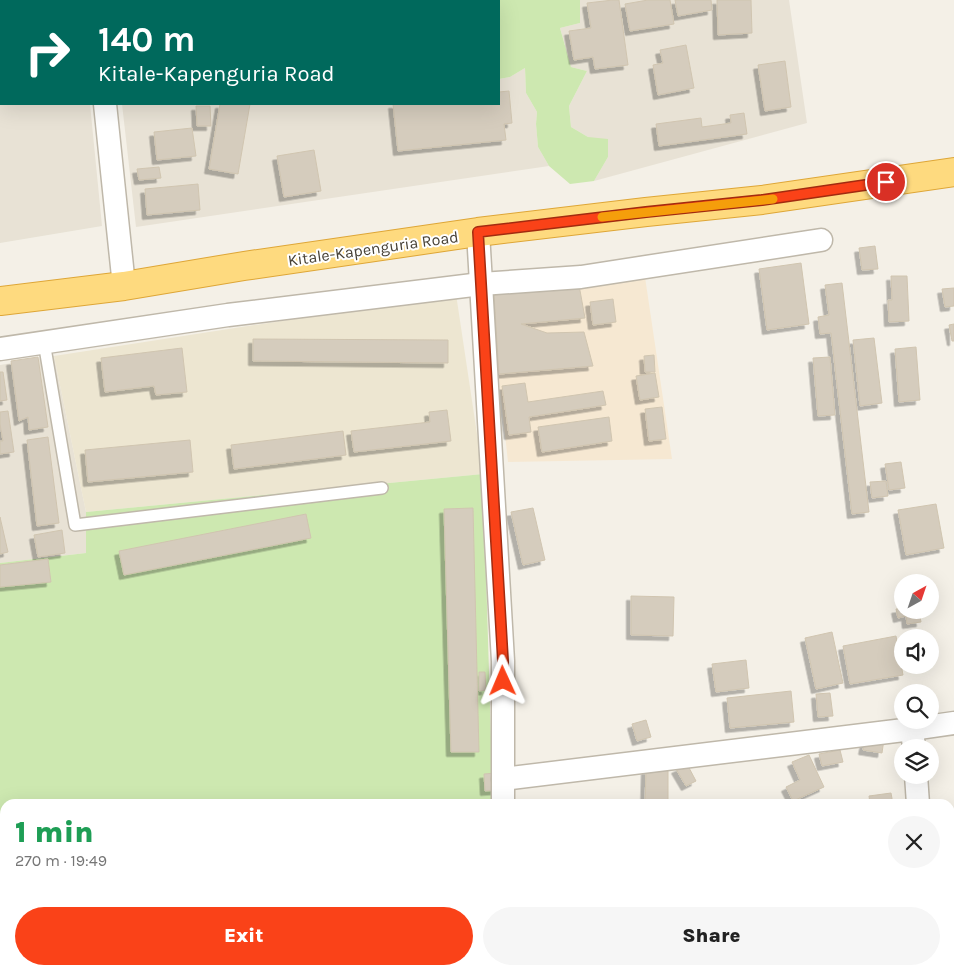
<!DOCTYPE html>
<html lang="en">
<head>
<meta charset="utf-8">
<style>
	:root { --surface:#fff; --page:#f6f6f6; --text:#222; --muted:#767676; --accent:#fa4218 }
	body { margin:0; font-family:Karla,sans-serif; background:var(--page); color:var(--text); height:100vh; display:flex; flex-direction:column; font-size:19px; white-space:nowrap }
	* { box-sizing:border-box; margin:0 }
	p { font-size:16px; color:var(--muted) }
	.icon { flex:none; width:28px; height:28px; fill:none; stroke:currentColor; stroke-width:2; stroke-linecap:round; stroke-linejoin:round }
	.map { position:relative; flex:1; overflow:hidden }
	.details { position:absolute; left:0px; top:799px; width:955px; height:176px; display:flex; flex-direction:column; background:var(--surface); border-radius:15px 15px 0 0; box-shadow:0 5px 20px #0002 }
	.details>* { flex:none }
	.banner { position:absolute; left:0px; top:0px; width:500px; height:105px; box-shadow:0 5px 20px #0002; background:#00695c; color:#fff; overflow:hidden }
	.needle { width:32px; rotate:40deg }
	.controls { position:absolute; left:894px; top:574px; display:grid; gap:10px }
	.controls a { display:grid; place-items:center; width:45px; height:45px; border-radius:50%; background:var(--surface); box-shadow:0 5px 20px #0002; font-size:25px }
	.pin { position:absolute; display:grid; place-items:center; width:42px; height:42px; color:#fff; margin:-21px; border:2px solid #fff; border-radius:50%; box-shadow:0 1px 5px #0007 }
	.me { position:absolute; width:55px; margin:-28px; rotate:359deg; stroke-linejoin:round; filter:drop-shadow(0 0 4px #0008) }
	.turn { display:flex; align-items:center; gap:18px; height:105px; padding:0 15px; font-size:22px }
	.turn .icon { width:65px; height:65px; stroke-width:2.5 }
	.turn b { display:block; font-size:35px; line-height:42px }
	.round { display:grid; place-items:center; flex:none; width:52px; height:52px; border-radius:26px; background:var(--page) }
	.summary { display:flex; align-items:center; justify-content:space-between; height:85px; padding:0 15px }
	h1 { font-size:30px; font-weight:800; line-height:38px; color:#1e9e55 }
	.primary-button { display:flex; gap:10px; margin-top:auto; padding:10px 15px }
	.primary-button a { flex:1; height:58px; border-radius:30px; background:var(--accent); color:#fff; font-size:20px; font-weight:800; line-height:58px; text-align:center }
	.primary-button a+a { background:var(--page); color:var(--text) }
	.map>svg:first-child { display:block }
	.residential { fill:#e8e2d5 }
	.commercial { fill:#f6e8d2 }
	.education { fill:#ede6d1 }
	.green { fill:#cde8b0 }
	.building { fill:#d5ccbd; stroke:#d0c5b0; filter:url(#shadow) }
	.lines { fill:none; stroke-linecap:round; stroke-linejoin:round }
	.service-casing { stroke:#bfb8aa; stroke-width:14 }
	.minor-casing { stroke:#bfb8aa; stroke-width:25 }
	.trunk-casing { stroke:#dea637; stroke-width:30 }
	.service { stroke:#fff; stroke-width:11 }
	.minor { stroke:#fff; stroke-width:22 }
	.trunk { stroke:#feda7f; stroke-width:28 }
	.route-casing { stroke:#a22b10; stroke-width:12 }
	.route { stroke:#fa4218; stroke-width:9 }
	.slow { stroke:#f59e0b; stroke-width:9 }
	.labels { text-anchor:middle; stroke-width:4; stroke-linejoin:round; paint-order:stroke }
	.street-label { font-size:16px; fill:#474136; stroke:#fff }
</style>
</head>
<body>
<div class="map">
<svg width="954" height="974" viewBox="0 0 954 974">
	<defs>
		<filter id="shadow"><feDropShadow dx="-4.5" dy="4.5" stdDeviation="0" flood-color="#0004"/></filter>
	</defs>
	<rect width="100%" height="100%" fill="#f4f0e7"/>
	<g class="residential">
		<path d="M0 0H80V1H1V104H90L102 226 0 243Z"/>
		<rect x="111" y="0" width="255" height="1"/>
		<path d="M580 0H789L807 123 594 181 608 157 588 137 571 127 569 106 587 71 571 67 560 28 580 23Z"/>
		<path d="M525 68 526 93 537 112 536 124 538 147 549 166 136 227 122 104H499V79L510 77Z"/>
		<path d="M54 356 86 512V553L0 563V365Z"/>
		<path d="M5 904V970H82L85 974H0V905Z"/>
	</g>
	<path class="commercial" d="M645 277 672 459 508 462 489 289Z"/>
	<path class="education" d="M456 294 483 474 86 512 54 356Z"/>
	<g class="green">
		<path d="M488 0H580V23L560 28 571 67 587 71 569 106 571 127 588 137 608 139V157L594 181 570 184 549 166 538 147 536 124 537 112 526 93 525 68 510 77 499 79V1H486Z"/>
		<path d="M483 474 493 804H5V904L0 905V563L86 553V512Z"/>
	</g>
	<g class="building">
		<rect x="301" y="0" width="41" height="1"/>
		<path d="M613 0H619L628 65 595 69 593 57 574 60 569 31 591 28 587 3Z"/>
		<path d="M648 0H670L674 24 630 31 625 4Z"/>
		<path d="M675 0H711L712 10 678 16Z"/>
		<path d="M717 0H751L752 33 718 35Z"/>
		<path d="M686 45 694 88 658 95 653 65 663 63 660 50Z"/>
		<path d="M785 61 791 107 765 111 758 65Z"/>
		<path d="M509 91 512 123 504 124 506 140 398 151 393 104H499V92Z"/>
		<path d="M220 104H250L238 174 209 169Z"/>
		<path d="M196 106H210L211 126H197Z"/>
		<path d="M744 113 747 134 659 146 656 124 701 118 702 127 731 123 730 115Z"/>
		<path d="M192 128 196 156 157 160 154 132Z"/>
		<path d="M314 150 321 191 284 197 277 156Z"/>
		<path d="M159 167 161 178 139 180 137 169Z"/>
		<path d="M198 184 200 210 147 215 145 189Z"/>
		<path d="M875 246 878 269 862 270 859 248Z"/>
		<path d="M801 263 809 324 767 330 759 269Z"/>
		<path d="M891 276H907L909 321 889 322 888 300H892Z"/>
		<path d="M842 283 869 512 852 514 831 333 820 334 818 317 829 315 825 285Z"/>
		<path d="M579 285 585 318 521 324 547 333 584 332 593 366 499 374 494 295Z"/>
		<path d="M954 288V306L945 307 942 289Z"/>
		<path d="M613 299 616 322 593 325 590 302Z"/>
		<path d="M954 324V341H952L949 325Z"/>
		<path d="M874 338 882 403 860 406 853 340Z"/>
		<path d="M253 339 448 340V363L253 361Z"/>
		<path d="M916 347 920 400 899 402 895 349Z"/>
		<path d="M182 348 187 392 156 395 154 386 105 392 101 358Z"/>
		<path d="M654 355 655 372H645L644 356Z"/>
		<path d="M38 357 48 427 29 430 28 417 19 421 11 361Z"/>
		<path d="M830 357 835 415 818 416 813 358Z"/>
		<path d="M0 372H3L7 400 0 401Z"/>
		<path d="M655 373 659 397 640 400 636 376Z"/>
		<path d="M525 383 528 402 603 391 606 405 529 417 531 432 509 435 502 386Z"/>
		<path d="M662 407 666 439 649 441 645 409Z"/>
		<path d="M447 410 451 441 354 452 351 431 430 422 429 412Z"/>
		<path d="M8 411 14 452 0 454V441H3L0 424V412Z"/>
		<path d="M609 417 612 441 542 452 538 427Z"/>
		<path d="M343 431 346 455 234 469 231 445Z"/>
		<path d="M48 437 59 523 37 526 27 440Z"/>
		<path d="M190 440 193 472 88 482 85 450Z"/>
		<path d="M901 462 905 488 889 490 885 464Z"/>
		<path d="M886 481 888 496 872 498 870 482Z"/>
		<path d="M936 504 944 548 906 555 898 510Z"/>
		<path d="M473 508 479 752H451L444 509Z"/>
		<path d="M533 508 545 560 523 565 511 512Z"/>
		<path d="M306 514 311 538 124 575 119 551Z"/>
		<path d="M0 517 8 552 0 554Z"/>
		<path d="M62 530 65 553 38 557 34 535Z"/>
		<path d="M48 559 51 582 0 587V565Z"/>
		<path d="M631 596 674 597 673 636 631 635Z"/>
		<path d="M902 608V610H919L921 622 907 624 906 616 898 618 896 609Z"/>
		<path d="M832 632 843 683 816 689 805 638Z"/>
		<path d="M896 636 903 675 850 684 843 646Z"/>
		<path d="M746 660 749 688 716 692 712 664Z"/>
		<path d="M479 672H485L486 690 479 691Z"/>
		<path d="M791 691 794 722 730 728 727 698Z"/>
		<path d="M830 693 833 716 818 717 816 694Z"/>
		<path d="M646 720 651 737 637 741 632 724Z"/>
		<path d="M866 736 884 739 882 753 863 750Z"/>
		<path d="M840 750 843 762 822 766 819 754Z"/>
		<path d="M809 755 824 787 793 801 786 787 800 780 792 762Z"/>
		<path d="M687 764 696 781 686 786 676 769Z"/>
		<path d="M646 770H668V804H645Z"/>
		<path d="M496 773 497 790 485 791 484 774Z"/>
		<path d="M891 793 893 804H870L869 796Z"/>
		<path d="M954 854V876H950V855Z"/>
		<path d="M141 970H189V974H142Z"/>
		<path d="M256 970H313L268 974H257Z"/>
		<rect x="389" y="970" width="21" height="4"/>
		<rect x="553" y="970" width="17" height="4"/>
		<path d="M594 970H612L613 973 597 974Z"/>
		<path d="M693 970H721L722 974H676V971Z"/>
		<path d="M879 970H892L893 974H856Z"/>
	</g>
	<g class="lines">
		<defs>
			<path id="service" d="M44 342 75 525 382 488"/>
			<g id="minor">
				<path d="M94 0V1"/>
				<path d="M105 104 124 286"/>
				<path d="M478 232 503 661V804"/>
				<path d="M0 349 228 315 481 284 581 277 821 240"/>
				<path d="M914 748 912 729 954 723"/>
				<path d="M916 775 918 804"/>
				<path d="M503 779 912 729"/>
				<path d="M950 852H954"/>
				<path d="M504 970V974"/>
				<path d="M932 970V974"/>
			</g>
			<path id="trunk" d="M0 301 124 286 244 266 478 232 646 212 762 200 954 172"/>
		</defs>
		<use href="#service" class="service-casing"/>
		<use href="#minor" class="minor-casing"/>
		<use href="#trunk" class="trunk-casing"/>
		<use href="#service" class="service"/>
		<use href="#minor" class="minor"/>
		<use href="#trunk" class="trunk"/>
	</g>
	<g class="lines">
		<defs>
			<path id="route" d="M503 681V661L478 232 646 212 762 200 886 182"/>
		</defs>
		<use href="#route" class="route-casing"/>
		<use href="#route" class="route"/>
		<path class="slow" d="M602 217 773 199"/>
	</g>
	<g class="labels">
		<g class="street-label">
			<text transform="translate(373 248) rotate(-8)" y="6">Kitale-Kapenguria Road</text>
		</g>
	</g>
</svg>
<div class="controls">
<a><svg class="needle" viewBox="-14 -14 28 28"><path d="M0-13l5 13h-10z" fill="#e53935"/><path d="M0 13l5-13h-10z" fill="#767676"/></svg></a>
<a><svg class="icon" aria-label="sound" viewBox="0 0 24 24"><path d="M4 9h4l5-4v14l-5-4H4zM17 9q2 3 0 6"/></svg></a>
<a><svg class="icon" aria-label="search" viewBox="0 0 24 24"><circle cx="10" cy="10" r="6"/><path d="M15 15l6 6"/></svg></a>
<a><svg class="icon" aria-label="layers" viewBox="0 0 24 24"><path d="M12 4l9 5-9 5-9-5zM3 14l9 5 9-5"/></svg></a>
</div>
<div class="pin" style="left:886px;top:182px;background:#d93025"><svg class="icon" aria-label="arrive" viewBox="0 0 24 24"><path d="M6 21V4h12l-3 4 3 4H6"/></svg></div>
<svg class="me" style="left:503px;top:681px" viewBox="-20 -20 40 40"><path d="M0-17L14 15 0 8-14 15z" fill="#fa4218" stroke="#fff" stroke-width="4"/></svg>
<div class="banner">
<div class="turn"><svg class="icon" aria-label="right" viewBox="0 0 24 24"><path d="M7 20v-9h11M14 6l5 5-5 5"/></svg><div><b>140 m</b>Kitale-Kapenguria Road</div></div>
</div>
<section class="details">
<div class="summary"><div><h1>1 min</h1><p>270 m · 19:49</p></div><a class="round"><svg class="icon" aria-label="close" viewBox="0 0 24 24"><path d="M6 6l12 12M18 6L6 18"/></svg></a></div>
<div class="primary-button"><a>Exit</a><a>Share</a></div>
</section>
</div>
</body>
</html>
